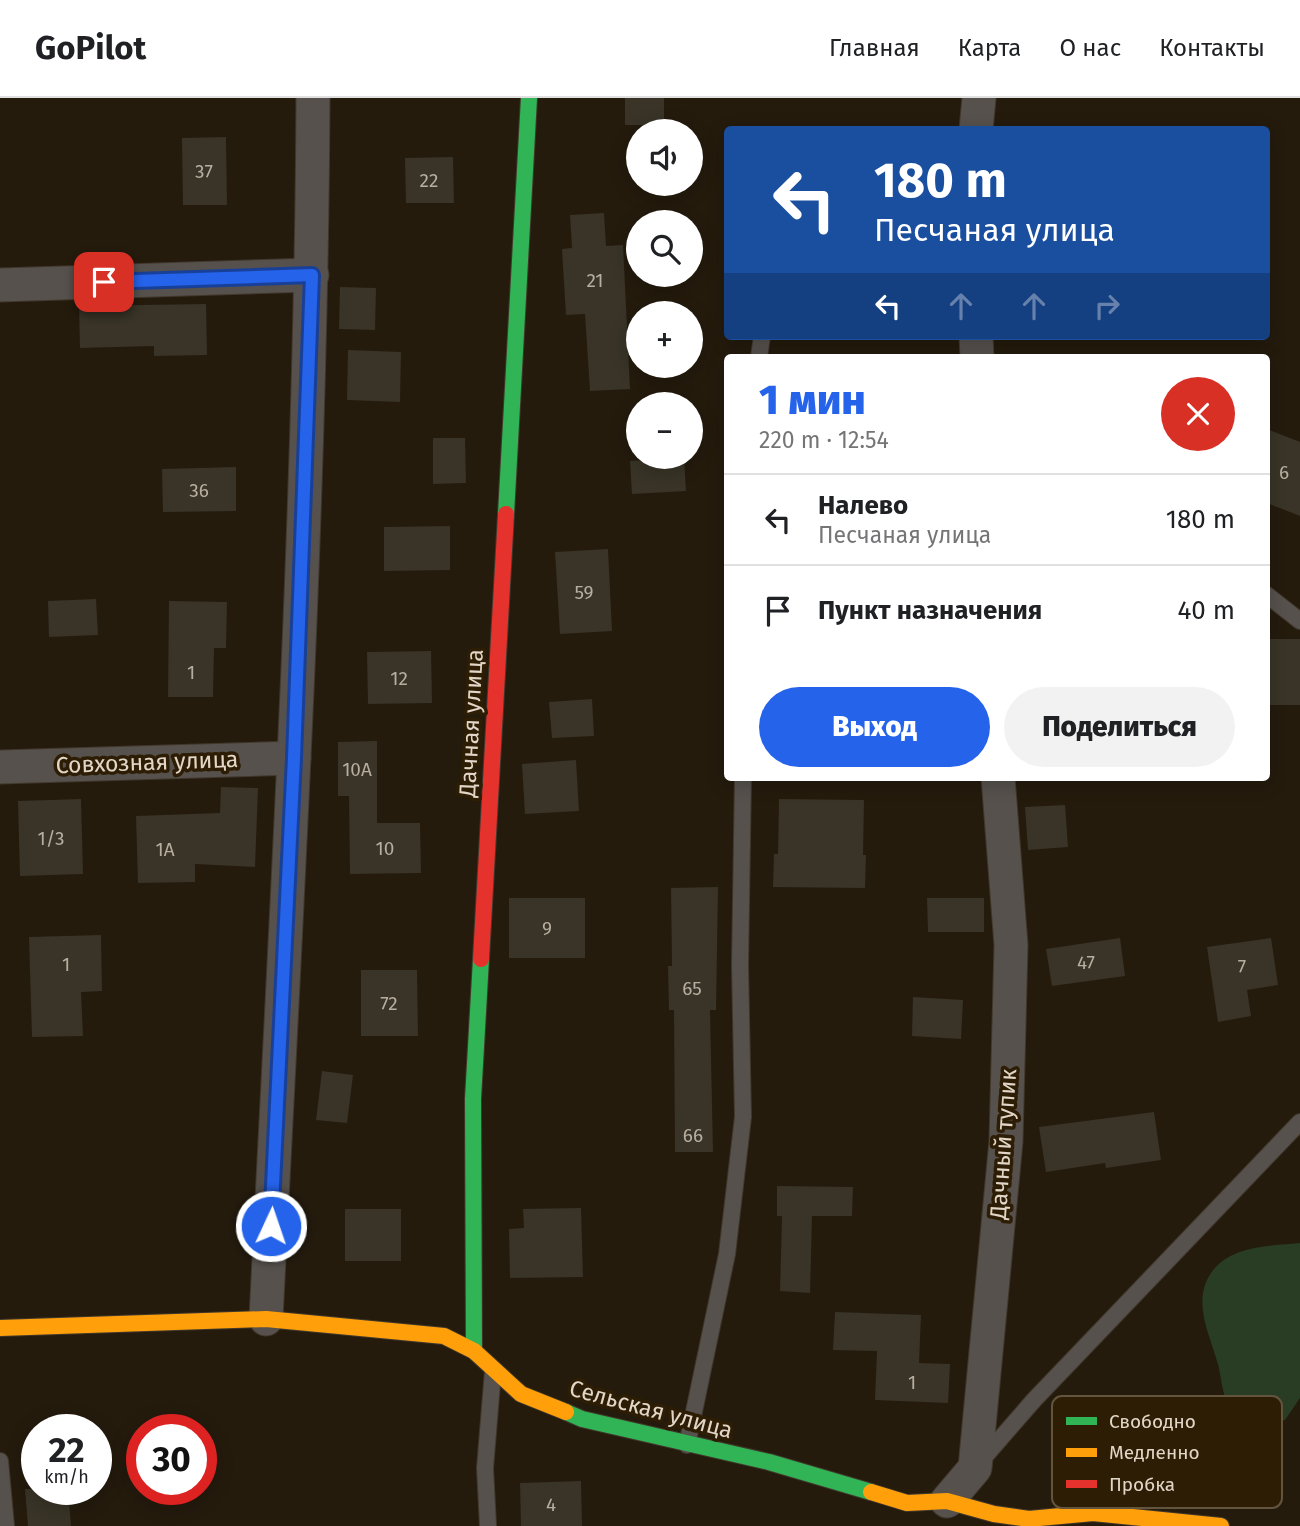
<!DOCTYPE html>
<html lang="ru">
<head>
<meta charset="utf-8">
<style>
	:root { --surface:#fff; --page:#f2f2f2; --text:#202124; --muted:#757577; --line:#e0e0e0; --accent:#2563eb }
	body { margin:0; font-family:"Fira Sans",sans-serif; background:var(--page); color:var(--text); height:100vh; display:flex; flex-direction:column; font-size:26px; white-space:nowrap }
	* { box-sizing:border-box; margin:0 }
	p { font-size:23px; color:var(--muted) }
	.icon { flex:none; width:38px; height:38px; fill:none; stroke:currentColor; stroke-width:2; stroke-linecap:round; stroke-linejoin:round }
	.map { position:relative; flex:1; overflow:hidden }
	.sheet { position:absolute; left:724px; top:256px; width:546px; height:427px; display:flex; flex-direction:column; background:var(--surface); border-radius:7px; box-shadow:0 4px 18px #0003 }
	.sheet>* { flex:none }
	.hud { position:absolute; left:724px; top:28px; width:546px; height:214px; border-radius:7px; box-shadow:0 4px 18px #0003; background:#1a4fa0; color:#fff; overflow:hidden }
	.buttons { position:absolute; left:626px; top:21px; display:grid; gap:14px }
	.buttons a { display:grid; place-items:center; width:77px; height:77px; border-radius:50%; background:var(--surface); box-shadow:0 4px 18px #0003; font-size:35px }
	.speed { position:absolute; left:21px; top:1316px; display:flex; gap:14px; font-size:35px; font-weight:700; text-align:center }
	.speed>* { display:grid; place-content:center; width:91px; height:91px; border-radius:50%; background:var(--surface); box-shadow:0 4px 18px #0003; line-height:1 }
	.speed small { font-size:18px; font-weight:400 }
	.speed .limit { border:10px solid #d22; background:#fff; color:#111 }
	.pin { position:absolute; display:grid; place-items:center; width:60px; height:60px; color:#fff; margin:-30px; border-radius:14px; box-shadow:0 4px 10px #0006 }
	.me { position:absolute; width:77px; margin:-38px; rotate:3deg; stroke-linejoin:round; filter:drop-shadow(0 0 5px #0008) }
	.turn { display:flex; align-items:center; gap:24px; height:147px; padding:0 35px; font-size:32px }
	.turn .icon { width:91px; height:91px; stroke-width:2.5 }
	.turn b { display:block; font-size:49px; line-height:60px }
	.lanes { display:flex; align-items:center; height:66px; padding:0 35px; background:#0003; justify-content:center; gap:35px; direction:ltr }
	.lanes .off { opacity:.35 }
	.round { display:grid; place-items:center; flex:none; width:74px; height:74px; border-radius:37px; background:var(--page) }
	.headline { display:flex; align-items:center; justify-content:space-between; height:119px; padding:0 35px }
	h1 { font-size:42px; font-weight:800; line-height:52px; color:var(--accent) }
	.cta { display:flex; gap:14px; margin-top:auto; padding:14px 35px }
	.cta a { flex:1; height:80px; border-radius:42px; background:var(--accent); color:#fff; font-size:28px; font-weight:800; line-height:80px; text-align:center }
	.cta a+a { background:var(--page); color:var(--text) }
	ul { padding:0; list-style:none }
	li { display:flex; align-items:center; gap:21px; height:91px; padding:0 35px; border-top:2px solid var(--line) }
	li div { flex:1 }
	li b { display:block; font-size:26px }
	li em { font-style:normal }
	header { display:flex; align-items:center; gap:42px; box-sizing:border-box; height:98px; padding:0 35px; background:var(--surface); border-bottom:2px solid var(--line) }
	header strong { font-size:33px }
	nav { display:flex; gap:38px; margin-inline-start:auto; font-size:24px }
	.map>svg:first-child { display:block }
	.water { fill:#293c24 }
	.building { fill:#393427 }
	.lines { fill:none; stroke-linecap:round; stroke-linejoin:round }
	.lane-casing { stroke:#41382c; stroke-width:18 }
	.street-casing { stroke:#41382c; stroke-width:35 }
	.fast-casing { stroke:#41382c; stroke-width:18 }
	.slow-casing { stroke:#41382c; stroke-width:18 }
	.jam-casing { stroke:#41382c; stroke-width:18 }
	.lane { stroke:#56514d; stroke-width:16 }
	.street { stroke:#56514d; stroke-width:33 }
	.fast { stroke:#30b455; stroke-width:16 }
	.slow { stroke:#ff9f0a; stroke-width:16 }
	.jam { stroke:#e5322d; stroke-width:16 }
	.route-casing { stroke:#184099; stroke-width:18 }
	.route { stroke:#2563eb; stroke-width:12 }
	.labels { text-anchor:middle; stroke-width:7; stroke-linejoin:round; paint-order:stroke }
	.number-label { font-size:19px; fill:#b7ae9f }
	.street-label { font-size:23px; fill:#e1d6c7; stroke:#2d1d04 }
	.key { fill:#2d1d04; stroke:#63543e; stroke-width:2 }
	.key-label { font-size:19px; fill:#e1d6c7 }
</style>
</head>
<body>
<header>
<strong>GoPilot</strong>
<nav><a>Главная</a><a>Карта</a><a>О нас</a><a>Контакты</a></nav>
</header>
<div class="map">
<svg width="1300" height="1428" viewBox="0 0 1300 1428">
	<rect width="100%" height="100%" fill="#241b0d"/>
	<path class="water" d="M1300 1145V1300L1285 1322C1275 1323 1257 1327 1247 1323 1220 1313 1224 1285 1217 1263 1209 1235 1192 1203 1211 1175 1230 1147 1270 1148 1300 1145Z"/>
	<g class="building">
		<rect x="625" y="0" width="39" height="27"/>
		<path d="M226 39 227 107H183L182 40Z"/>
		<path d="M453 59 454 105H406L405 60Z"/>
		<path d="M604 115 606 148 623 147 630 291 590 293 585 216 566 217 562 151 572 150 570 117Z"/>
		<path d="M340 189 376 190 375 232 339 231Z"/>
		<path d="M206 206 207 257 154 258V248L80 250 79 208Z"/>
		<path d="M348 252 401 254 400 304 347 302Z"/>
		<path d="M1267 331 1300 344V418L1267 405Z"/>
		<path d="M433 340H465L466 385 433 386Z"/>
		<path d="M684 360 686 393 632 396 630 363Z"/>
		<path d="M236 369V413L163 414 162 371Z"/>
		<path d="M450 428V472L384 473V429Z"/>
		<path d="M608 451 612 533 560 536 555 454Z"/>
		<path d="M96 501 98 537 49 539 48 503Z"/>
		<path d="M169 503 227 504 226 550H214L213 599H168Z"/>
		<path d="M1268 541H1300V607H1267Z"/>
		<path d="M431 553 432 605 368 606 367 554Z"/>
		<path d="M592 601 594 638 552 640 549 604Z"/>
		<path d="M377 643V725H420L421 775 350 776 349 698H338V644Z"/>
		<path d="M576 662 579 713 525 716 522 666Z"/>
		<path d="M221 689 258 690 255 769 195 766V784L138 785 136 718 220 715Z"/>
		<path d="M81 701 83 776 20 778 18 703Z"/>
		<path d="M779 701 864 702 863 757H866L865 790 773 789 774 756H778Z"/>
		<path d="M1065 707 1068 749 1028 752 1025 709Z"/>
		<path d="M718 789 716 912H710L713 1054H675L674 912H669L668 868H672L671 790Z"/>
		<rect x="509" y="800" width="76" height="60"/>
		<path d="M927 800H984V834H928Z"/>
		<path d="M101 837 102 893 81 894 83 938 32 939 29 839Z"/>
		<path d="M1120 840 1125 878 1052 888 1046 851Z"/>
		<path d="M1271 840 1278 887 1247 892 1251 918 1218 924 1207 849Z"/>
		<path d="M361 872H417L418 938H361Z"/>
		<path d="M913 899 963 902 961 941 912 938Z"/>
		<path d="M322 973 353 977 347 1025 316 1022Z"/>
		<path d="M1154 1014 1161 1062 1106 1070 1105 1065 1046 1074 1039 1029Z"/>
		<path d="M777 1088 853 1089 852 1118H812L810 1195 780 1193 782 1118H777Z"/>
		<path d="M581 1110 583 1179 510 1180 509 1131 524 1130 523 1111Z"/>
		<rect x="345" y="1111" width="56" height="52"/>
		<path d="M835 1214 921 1217 919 1265 950 1266 948 1305 875 1302 877 1253 833 1252Z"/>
		<path d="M581 1383 582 1428H521L520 1385Z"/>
		<path d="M25 1391H68L71 1428H28Z"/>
	</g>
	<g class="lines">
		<defs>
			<g id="lane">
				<path d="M759 259 762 238"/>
				<path d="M1267 497 1300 523"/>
				<path d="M687 1347 727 1156 743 1019 740 867 743 679"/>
				<path d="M0 1363 6 1428"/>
				<path d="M980 1364 1034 1302 1300 1024"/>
				<path d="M488 1428 485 1370 493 1273"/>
			</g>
			<g id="street">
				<path d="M976 32 979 0"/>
				<path d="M0 187 312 177"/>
				<path d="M976 238 977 259"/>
				<path d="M0 669 294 660"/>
				<path d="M266 1221C286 815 311 407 313 0"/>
				<path d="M947 1403 975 1370 1006 1043 1011 847 998 679"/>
			</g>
			<g id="fast">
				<path d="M506 416 529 0"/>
				<path d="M474 1253 473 1001 481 861"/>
				<path d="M566 1314 582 1321 769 1364 871 1394"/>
			</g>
			<g id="slow">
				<path d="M0 1230 266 1221 444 1238 474 1253 521 1296 566 1314"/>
				<path d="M871 1394 907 1405 947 1403 994 1416 1029 1421 1093 1415 1221 1428"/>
			</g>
			<path id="jam" d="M481 861 506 416"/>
		</defs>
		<use href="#lane" class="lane-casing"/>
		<use href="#street" class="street-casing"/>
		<use href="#fast" class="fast-casing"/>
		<use href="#slow" class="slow-casing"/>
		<use href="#jam" class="jam-casing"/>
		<use href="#lane" class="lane"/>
		<use href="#street" class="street"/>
		<use href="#fast" class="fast"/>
		<use href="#slow" class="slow"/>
		<use href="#jam" class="jam"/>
	</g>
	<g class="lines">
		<defs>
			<path id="route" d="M104 184 312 177 294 660 271 1128"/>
		</defs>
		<use href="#route" class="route-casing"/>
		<use href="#route" class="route"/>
	</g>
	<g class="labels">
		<g class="number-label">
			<text x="204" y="80">37</text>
			<text x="429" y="89">22</text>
			<text x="595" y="189">21</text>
			<text x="1284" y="381">6</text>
			<text x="199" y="399">36</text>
			<text x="584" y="501">59</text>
			<text x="191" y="581">1</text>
			<text x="399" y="587">12</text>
			<text x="357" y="678">10А</text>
			<text x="51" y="747">1/3</text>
			<text x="385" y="757">10</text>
			<text x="165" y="758">1А</text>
			<text x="547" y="837">9</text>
			<text x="1086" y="871">47</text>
			<text x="66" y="873">1</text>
			<text x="1242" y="875">7</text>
			<text x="692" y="897">65</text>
			<text x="389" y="912">72</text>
			<text x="693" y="1044">66</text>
			<text x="912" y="1291">1</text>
			<text x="551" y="1413">4</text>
		</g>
		<g class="street-label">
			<text transform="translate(471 625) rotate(-87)" y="8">Дачная улица</text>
			<text transform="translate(147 664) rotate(-2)" y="8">Совхозная улица</text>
			<text transform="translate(1003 1046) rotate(-86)" y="8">Дачный тупик</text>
			<text transform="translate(651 1311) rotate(15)" y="8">Сельская улица</text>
		</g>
	</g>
	<rect x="1052" y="1298" width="230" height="112" rx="10" class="key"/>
	<rect x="1066" y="1319" width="31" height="8" fill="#30b455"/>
	<rect x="1066" y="1350" width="31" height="9" fill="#ff9f0a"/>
	<rect x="1066" y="1382" width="31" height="8" fill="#e5322d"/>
	<g class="key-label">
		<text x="1109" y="1330">Свободно</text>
		<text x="1109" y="1361">Медленно</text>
		<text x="1109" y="1393">Пробка</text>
	</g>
</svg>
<div class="buttons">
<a><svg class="icon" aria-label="sound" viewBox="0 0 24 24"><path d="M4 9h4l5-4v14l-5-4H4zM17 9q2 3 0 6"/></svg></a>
<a><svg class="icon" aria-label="search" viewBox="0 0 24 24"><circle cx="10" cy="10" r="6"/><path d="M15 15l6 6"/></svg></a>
<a>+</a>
<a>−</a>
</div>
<div class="speed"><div>22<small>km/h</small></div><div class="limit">30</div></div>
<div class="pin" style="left:104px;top:184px;background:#d93025"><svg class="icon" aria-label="arrive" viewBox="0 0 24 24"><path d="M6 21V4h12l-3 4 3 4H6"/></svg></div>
<svg class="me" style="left:271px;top:1128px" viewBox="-20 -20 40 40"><circle r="17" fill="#2563eb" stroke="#fff" stroke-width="3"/><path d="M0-11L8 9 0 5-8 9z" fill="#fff"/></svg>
<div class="hud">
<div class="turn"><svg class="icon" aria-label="left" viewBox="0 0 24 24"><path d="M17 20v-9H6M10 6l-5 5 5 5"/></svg><div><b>180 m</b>Песчаная улица</div></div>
<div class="lanes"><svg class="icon" aria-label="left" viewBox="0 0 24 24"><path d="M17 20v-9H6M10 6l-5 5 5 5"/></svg><svg class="icon off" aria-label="ahead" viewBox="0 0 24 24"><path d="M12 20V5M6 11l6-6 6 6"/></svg><svg class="icon off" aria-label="ahead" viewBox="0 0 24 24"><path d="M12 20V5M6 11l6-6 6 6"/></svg><svg class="icon off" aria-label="right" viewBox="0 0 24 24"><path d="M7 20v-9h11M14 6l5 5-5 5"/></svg></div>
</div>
<section class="sheet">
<div class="headline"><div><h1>1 мин</h1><p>220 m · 12:54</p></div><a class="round" style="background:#d93025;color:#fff"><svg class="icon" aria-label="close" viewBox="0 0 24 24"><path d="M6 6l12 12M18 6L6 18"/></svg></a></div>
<ul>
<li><svg class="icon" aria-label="left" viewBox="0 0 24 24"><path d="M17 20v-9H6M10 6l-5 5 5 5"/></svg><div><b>Налево</b><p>Песчаная улица</p></div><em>180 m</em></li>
<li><svg class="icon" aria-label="arrive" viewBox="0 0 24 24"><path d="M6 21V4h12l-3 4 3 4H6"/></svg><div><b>Пункт назначения</b></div><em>40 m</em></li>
</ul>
<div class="cta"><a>Выход</a><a>Поделиться</a></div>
</section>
</div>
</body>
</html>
